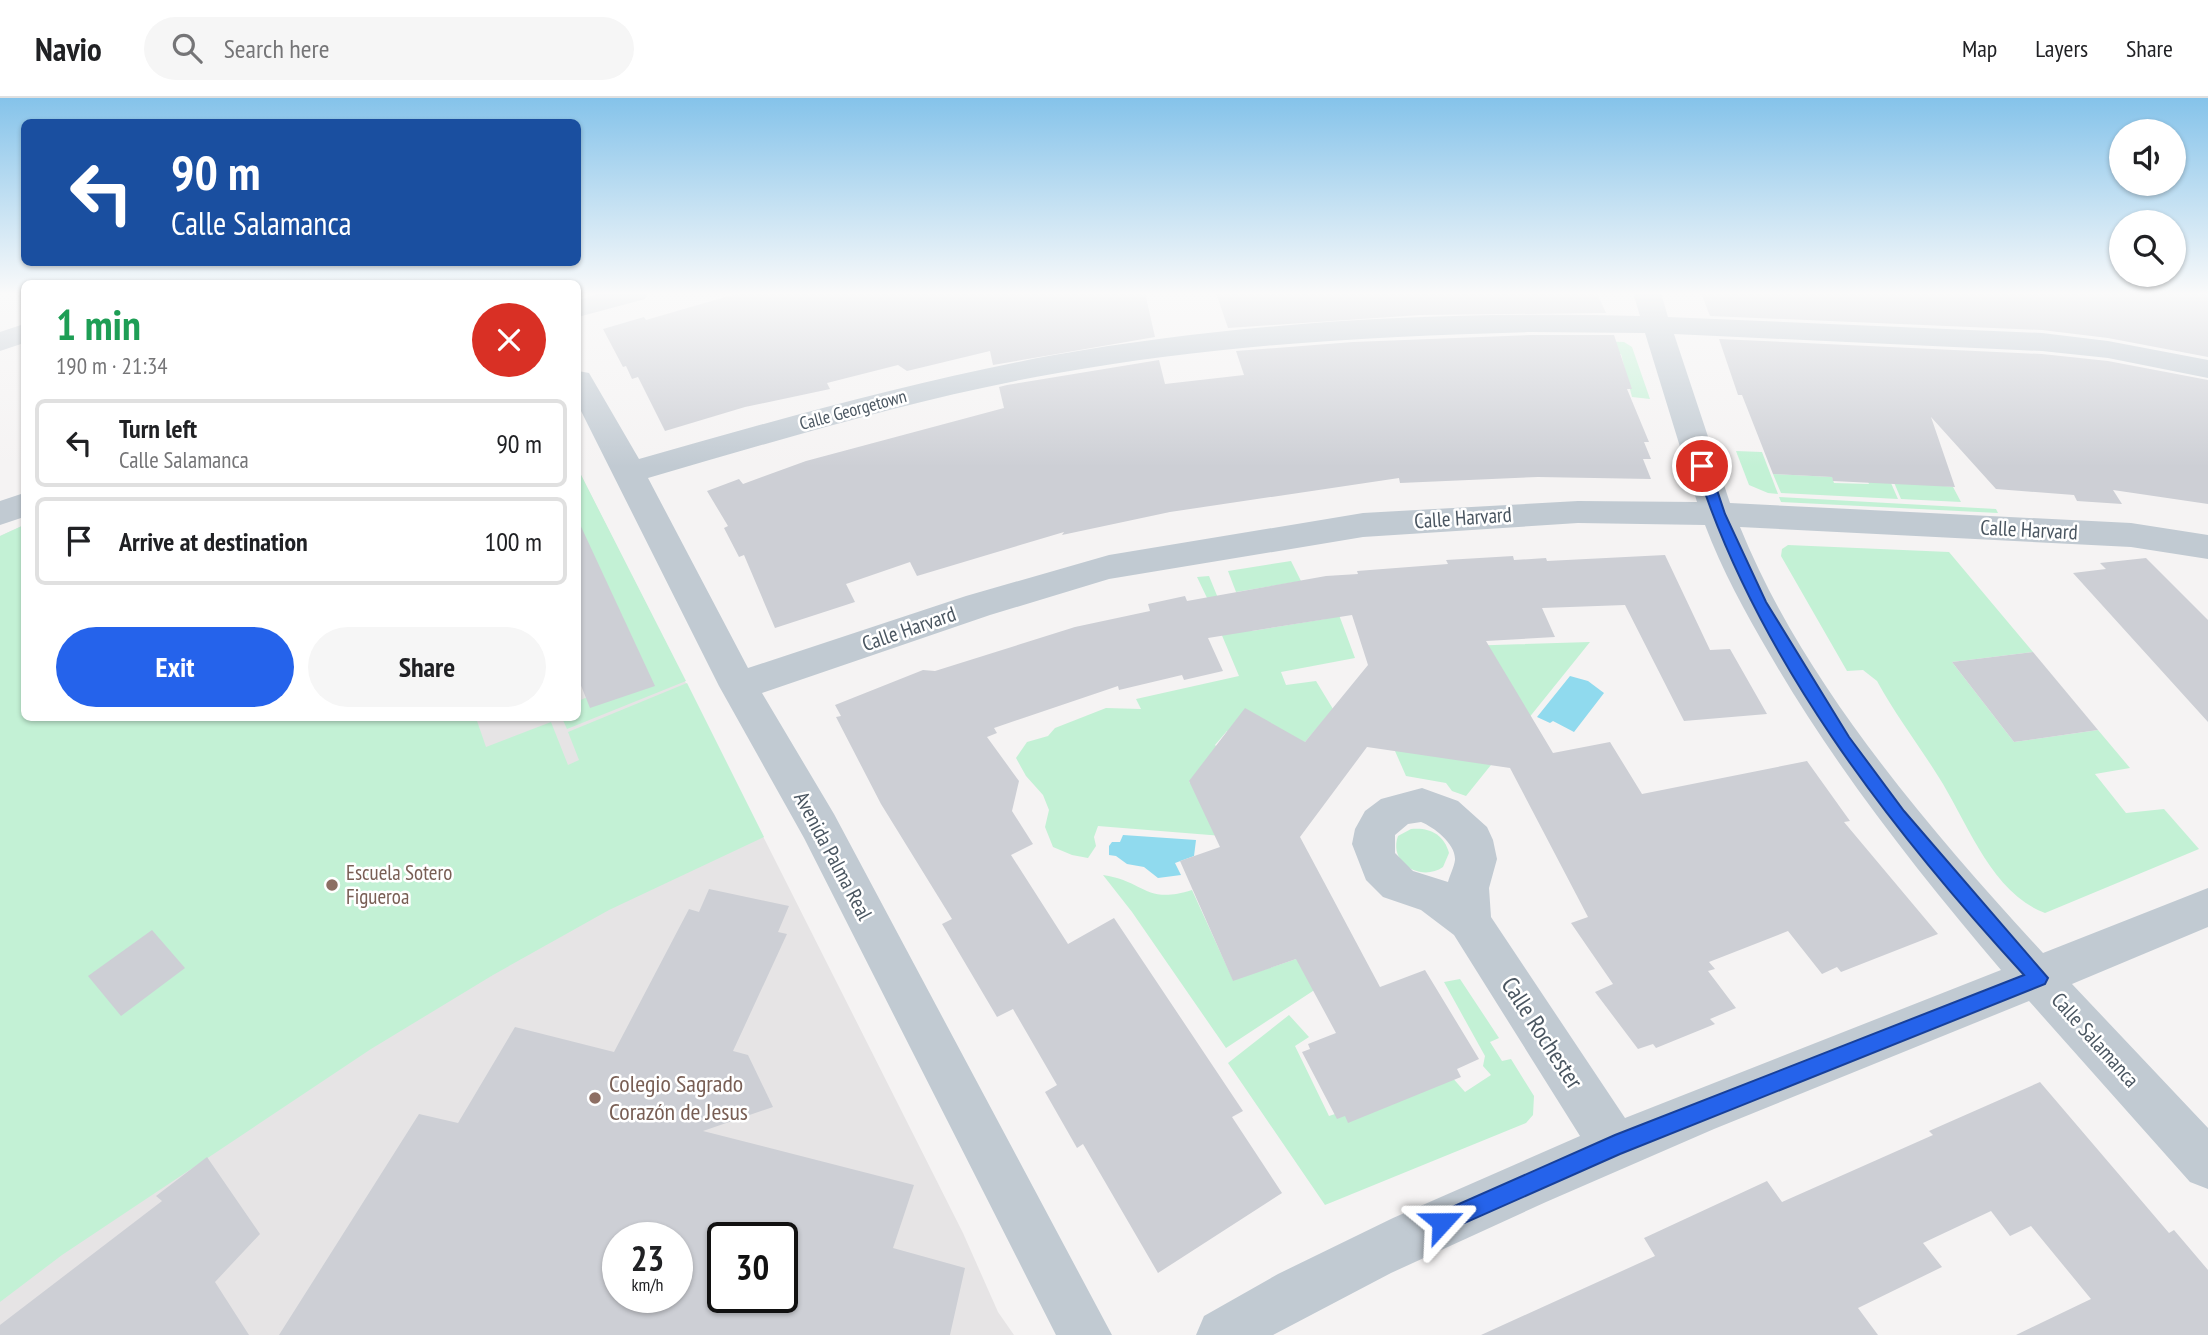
<!DOCTYPE html>
<html lang="en">
<head>
<meta charset="utf-8">
<style>
	:root { --surface:#fff; --page:#f6f6f6; --text:#202124; --muted:#757577; --line:#e0e0e0; --accent:#2563eb }
	body { margin:0; font-family:"PT Sans Narrow",sans-serif; background:var(--page); color:var(--text); height:100vh; display:flex; flex-direction:column; font-size:26px; white-space:nowrap }
	* { box-sizing:border-box; margin:0 }
	p { font-size:23px; color:var(--muted) }
	.icon { flex:none; width:38px; height:38px; fill:none; stroke:currentColor; stroke-width:2; stroke-linecap:round; stroke-linejoin:round }
	.map { position:relative; flex:1; overflow:hidden }
	.sheet { position:absolute; left:21px; top:182px; width:560px; height:441px; display:flex; flex-direction:column; background:var(--surface); border-radius:10px; box-shadow:0 2px 5px #0004 }
	.sheet>* { flex:none }
	.top-card { position:absolute; left:21px; top:21px; width:560px; height:147px; border-radius:10px; box-shadow:0 2px 5px #0004; background:#1a4fa0; color:#fff; overflow:hidden }
	.tools { position:absolute; left:2109px; top:21px; display:grid; gap:14px }
	.tools a { display:grid; place-items:center; width:77px; height:77px; border-radius:50%; background:var(--surface); box-shadow:0 2px 5px #0004; font-size:35px }
	.speed { position:absolute; left:602px; top:1124px; display:flex; gap:14px; font-size:35px; font-weight:700; text-align:center }
	.speed>* { display:grid; place-content:center; width:91px; height:91px; border-radius:50%; background:var(--surface); box-shadow:0 2px 5px #0004; line-height:1 }
	.speed small { font-size:18px; font-weight:400 }
	.speed .limit { border:4px solid #111; border-radius:10px; background:#fff; color:#111 }
	.pin { position:absolute; display:grid; place-items:center; width:60px; height:60px; color:#fff; margin:-30px; border:4px solid #fff; border-radius:50%; box-shadow:0 2px 7px #0007 }
	.me { position:absolute; width:77px; margin:-38px; rotate:66deg; stroke-linejoin:round; filter:drop-shadow(0 0 5px #0008) }
	.turn { display:flex; align-items:center; gap:24px; height:147px; padding:0 35px; font-size:32px }
	.turn .icon { width:91px; height:91px; stroke-width:2.5 }
	.turn b { display:block; font-size:49px; line-height:60px }
	.round { display:grid; place-items:center; flex:none; width:74px; height:74px; border-radius:37px; background:var(--page) }
	.summary { display:flex; align-items:center; justify-content:space-between; height:119px; padding:0 35px }
	h1 { font-size:42px; font-weight:700; line-height:52px; color:#1e9e55 }
	.button { display:flex; gap:14px; margin-top:auto; padding:14px 35px }
	.button a { flex:1; height:80px; border-radius:42px; background:var(--accent); color:#fff; font-size:28px; font-weight:700; line-height:80px; text-align:center }
	.button a+a { background:var(--page); color:var(--text) }
	ul { padding:0; list-style:none }
	li { display:flex; align-items:center; gap:21px; height:88px; margin:0 14px 10px; padding:0 21px; border:4px solid var(--line); border-radius:10px }
	li div { flex:1 }
	li b { display:block; font-size:26px }
	li em { font-style:normal }
	header { display:flex; align-items:center; gap:42px; box-sizing:border-box; height:98px; padding:0 35px; background:var(--surface); border-bottom:2px solid var(--line) }
	header strong { font-size:33px }
	nav { display:flex; gap:38px; margin-inline-start:auto; font-size:24px }
	.search { width:490px; height:63px; background:var(--page); display:flex; align-items:center; gap:18px; box-sizing:border-box; padding:0 24px; border-radius:38px; color:var(--muted); font-size:26px }
	.map>svg:first-child { display:block }
	.education { fill:#e6e4e5; fill-rule:evenodd }
	.green { fill:#c3f1d5 }
	.water { fill:#90daee }
	.building { fill:#cdcfd5; fill-rule:evenodd }
	.lines { fill:none; stroke-linecap:round; stroke-linejoin:round }
	.minor { fill:#c1cad2; fill-rule:evenodd }
	.route { fill:#2563eb; stroke:#184099; stroke-width:2 }
	.education-dot { fill:#8d6e63; stroke:#fff; stroke-width:2.5 }
	.labels { text-anchor:middle; stroke-width:5; stroke-linejoin:round; paint-order:stroke }
	.far-street-label { font-size:18px; fill:#4a5661; stroke:#fff }
	.street-label { font-size:21px; fill:#4a5661; stroke:#fff }
	.education-label { font-size:21px; fill:#785e54; stroke:#fff; text-anchor:start }
	.near-street-label { font-size:24px; fill:#4a5661; stroke:#fff }
	.near-education-label { font-size:24px; fill:#785e54; stroke:#fff; text-anchor:start }
</style>
</head>
<body>
<header>
<strong>Navio</strong>
<div class="search"><svg class="icon" aria-label="search" viewBox="0 0 24 24"><circle cx="10" cy="10" r="6"/><path d="M15 15l6 6"/></svg>Search here</div>
<nav><a>Map</a><a>Layers</a><a>Share</a></nav>
</header>
<div class="map">
<svg width="2208" height="1237" viewBox="0 0 2208 1237">
	<rect width="100%" height="100%" fill="#f5f3f3"/>
	<path class="education" d="M578 371 963 1135 998 1214 1014 1237H0V438L24 427V620H578ZM618 1139H677V1199H618ZM723 1139H782V1199H723Z"/>
	<g class="green">
		<path d="M1592 243 1624 244 1632 249 1650 301 1632 299 1621 256 1595 254Z"/>
		<path d="M1840 322 1880 360 1898 401 1781 395 1773 376 1832 379 1834 385 1869 386Z"/>
		<path d="M1736 353 1762 354 1778 396 1768 395 1749 387Z"/>
		<path d="M578 371 686 583 567 631 562 620H578V603L648 574 601 473 578 481Z"/>
		<path d="M1893 382 1953 389 1961 404 1901 401Z"/>
		<path d="M1779 399 1996 411 1998 415 1781 404Z"/>
		<path d="M24 427V620H476L486 649 551 624 568 667 579 662 568 634 687 585 764 739 609 812 493 877 371 951 62 1157 0 1204V438Z"/>
		<path d="M1788 447 1949 454 2033 554 1952 564 2014 644 2098 632 2130 670 2095 676 2126 715 2164 711 2199 751 2045 815C1991 795 1967 723 1938 678 1918 646 1895 616 1877 583L1863 572 1847 573 1781 458 1782 451Z"/>
		<path d="M1291 463 1301 483 1236 494 1228 473Z"/>
		<path d="M1209 478 1229 527 1247 524 1252 533 1325 521 1326 482 1355 560 1281 574 1286 587 1316 583 1333 611 1305 644 1227 633 1215 647 1217 649 1189 684 1252 723 1235 739 1098 728 1094 739 1096 748 1088 760 1072 757 1053 749 1045 729 1049 712 1043 697 1026 678 1016 660 1027 644 1048 638 1055 630 1106 610 1141 611 1136 601 1239 578 1218 528 1220 527 1197 479Z"/>
		<path d="M1590 544 1466 698 1452 693 1446 685 1406 678 1395 653 1431 549Z"/>
		<path d="M1411 731C1429 729 1444 736 1449 755L1443 769C1422 784 1388 766 1398 738Z"/>
		<path d="M1103 777C1145 783 1145 807 1192 792L1233 882 1302 859 1319 889 1226 950 1132 814Z"/>
		<path d="M1460 881 1499 940 1490 944 1502 963 1511 961 1534 998 1533 1017 1526 1025 1325 1107 1228 965 1289 917 1309 939 1295 948 1329 1018 1451 978 1465 994 1491 977 1483 968 1485 958 1444 884Z"/>
	</g>
	<g class="water">
		<path d="M1570 578 1588 583 1604 595 1574 634 1553 623 1550 625 1537 619Z"/>
		<path d="M1123 737 1196 742 1194 758 1175 765 1181 777 1158 780 1144 769 1127 766 1116 758 1109 757V748L1112 744H1120Z"/>
	</g>
	<g class="building">
		<path d="M739 195H1145L1155 239 993 267 990 253 907 273 898 267 827 285 830 291 745 309 665 333 638 279 632 281 626 268 623 269 603 231 644 219 646 222Z"/>
		<path d="M1216 195H1597L1606 215 1420 217 1228 230Z"/>
		<path d="M1701 195H2208V259L2108 240 2042 232 1710 218Z"/>
		<path d="M1531 237H1614L1632 291H1627L1649 344H1644L1651 361H1643L1651 381 1538 379 1400 385 1399 380 1170 414 1062 437 1064 434 917 478 910 464 846 486 855 504 775 530 744 457 739 459 724 430 728 428 707 393 739 381 743 386 806 363 1004 310 999 289 1007 287 1159 262 1165 286 1244 277 1236 253 1353 244Z"/>
		<path d="M1719 241 2042 256 2108 263 2208 282V406L2113 392 2122 406 2077 403 2074 397 1996 391 1931 319 1955 389 1833 383 1832 379 1773 376 1742 297H1738Z"/>
		<path d="M578 422 655 588 590 610 578 580Z"/>
		<path d="M1665 457 1710 552 1730 551 1767 616 1684 623 1625 507 1542 510 1555 539 1486 543 1553 655 1610 644 1642 696 1807 663 1850 723 1844 724 1938 836 1841 874 1837 869 1822 876 1788 833 1709 864 1715 871 1708 873 1736 910 1710 921 1715 926 1656 950 1653 946 1638 951 1595 894 1613 886 1571 825 1588 819 1510 670 1367 649 1300 739 1380 889 1425 872 1479 961 1457 971 1461 979 1348 1025 1345 1018 1337 1021 1302 954 1310 951 1308 946 1336 935 1296 861 1233 883 1180 763 1220 749 1189 683 1245 610 1305 644 1368 567 1352 517 1208 540 1223 573 1184 582 1182 577 1119 592 1118 588 994 630 997 635 987 639 1019 683 1012 713 1033 746 1011 757 1068 846 1114 820 1243 1013 1232 1019 1282 1095 1158 1175 1083 1046 1077 1050 1045 994 1057 987 1013 911 997 919 942 826 952 821 881 706 836 619 841 618 835 607 923 572 935 573 1075 529 1150 513 1148 506 1185 498 1187 503 1326 478 1358 476 1357 473 1448 466 1446 462 1513 458 1514 462 1546 460 1547 463Z"/>
		<path d="M2146 460 2208 522V624L2073 475 2106 471 2100 465Z"/>
		<path d="M2033 554 2098 632 2014 644 1952 564Z"/>
		<path d="M709 791 789 808 778 834 787 836 733 953 748 957 773 1009 703 1033 914 1087 893 1150 965 1170 950 1237H279L419 1016 458 1025 515 929 614 954 689 811 699 814ZM618 1139H677V1199H618ZM723 1139H782V1199H723Z"/>
		<path d="M152 832 185 870 121 918 88 878Z"/>
		<path d="M2040 984 2169 1135 2174 1132 2208 1172V1237H2016L2091 1201 2031 1128 2010 1138 1991 1113 1923 1145 1942 1169 1858 1210 1878 1237H1481L1655 1158 1644 1140 1767 1083 1782 1104 1933 1037 1929 1033Z"/>
		<path d="M207 1059 260 1136 215 1184 249 1237H0V1227L162 1103 156 1098Z"/>
	</g>
	<g class="lines">
		<g class="minor">
			<path d="M602 195H649L645 201 578 219V202Z"/>
			<path d="M1633 195H1661L1668 219 2042 235 2108 243 2208 262V280L2108 260 2042 253 1674 236 1730 405 2131 425 2208 437V461L2131 449 1740 429C1803 585 1930 732 2043 855L2208 790V829L2072 886 2208 1030V1091L2190 1084 2029 903 1714 1031 1546 1104 1391 1175 1273 1237H1196L1204 1218 1278 1176 1393 1120 1580 1038 1454 837 1421 812 1383 799 1366 782 1352 746 1355 731 1365 713 1381 701 1422 690 1458 703 1487 729 1493 742 1497 761 1489 790 1491 819 1625 1020 2001 872C1916 772 1835 669 1769 555 1745 514 1722 472 1705 427L1578 425 1363 439 1109 481 990 517 762 595 834 716 1112 1237H1056L804 740 719 588 578 307V273L589 275 639 361C776 322 914 283 1054 257 1247 223 1445 213 1640 218ZM1531 234 1645 235 1697 404 1578 403 1363 415 1109 457 966 498 748 570 648 380C783 341 919 299 1058 275 1214 247 1372 238 1531 234ZM1421 724C1434 729 1456 746 1455 762 1454 769 1450 777 1448 784L1413 773 1395 755V737L1408 726Z"/>
			<path d="M24 226V245L0 253V234Z"/>
			<path d="M24 395V419L0 427V403Z"/>
		</g>
	</g>
	<linearGradient id="sky" x2="0" y2="1"><stop stop-color="#85c3ea"/><stop offset="0.53" stop-color="#fafafa"/><stop offset="1" stop-color="#fafafa" stop-opacity="0"/></linearGradient>
	<rect width="2208" height="369" fill="url(#sky)"/>
	<path class="route" d="M1702 364 1709 368 1725 416 1766 504 1849 639 1904 713 2048 880 2045 886 1620 1056 1442 1135 1434 1132 1431 1124 1434 1117 1615 1037 2024 877C1890 731 1756 559 1696 368Z"/>
	<g class="education-dot">
		<circle cx="332" cy="787" r="7"/>
		<circle cx="595" cy="1000" r="7"/>
	</g>
	<g class="labels">
		<g class="far-street-label">
			<text transform="translate(853 312) rotate(-15)" y="6">Calle Georgetown</text>
		</g>
		<g class="street-label">
			<text transform="translate(1463 420) rotate(-4)" y="7">Calle Harvard</text>
			<text transform="translate(2029 432) rotate(3)" y="7">Calle Harvard</text>
			<text transform="translate(909 531) rotate(-19)" y="7">Calle Harvard</text>
			<text transform="translate(833 758) rotate(62)" y="7">Avenida Palma Real</text>
			<text transform="translate(2095 942) rotate(48)" y="7">Calle Salamanca</text>
		</g>
		<g class="education-label">
			<text x="346" y="782">Escuela Sotero<tspan x="346" dy="24">Figueroa</tspan></text>
		</g>
		<g class="near-street-label">
			<text transform="translate(1542 935) rotate(57)" y="8">Calle Rochester</text>
		</g>
		<g class="near-education-label">
			<text x="609" y="994">Colegio Sagrado<tspan x="609" dy="28">Corazón de Jesus</tspan></text>
		</g>
	</g>
</svg>
<div class="tools">
<a><svg class="icon" aria-label="sound" viewBox="0 0 24 24"><path d="M4 9h4l5-4v14l-5-4H4zM17 9q2 3 0 6"/></svg></a>
<a><svg class="icon" aria-label="search" viewBox="0 0 24 24"><circle cx="10" cy="10" r="6"/><path d="M15 15l6 6"/></svg></a>
</div>
<div class="speed"><div>23<small>km/h</small></div><div class="limit">30</div></div>
<div class="pin" style="left:1702px;top:368px;background:#d93025"><svg class="icon" aria-label="arrive" viewBox="0 0 24 24"><path d="M6 21V4h12l-3 4 3 4H6"/></svg></div>
<svg class="me" style="left:1442px;top:1124px" viewBox="-20 -20 40 40"><path d="M0-17L14 15 0 8-14 15z" fill="#2563eb" stroke="#fff" stroke-width="4"/></svg>
<div class="top-card">
<div class="turn"><svg class="icon" aria-label="left" viewBox="0 0 24 24"><path d="M17 20v-9H6M10 6l-5 5 5 5"/></svg><div><b>90 m</b>Calle Salamanca</div></div>
</div>
<section class="sheet">
<div class="summary"><div><h1>1 min</h1><p>190 m · 21:34</p></div><a class="round" style="background:#d93025;color:#fff"><svg class="icon" aria-label="close" viewBox="0 0 24 24"><path d="M6 6l12 12M18 6L6 18"/></svg></a></div>
<ul>
<li><svg class="icon" aria-label="left" viewBox="0 0 24 24"><path d="M17 20v-9H6M10 6l-5 5 5 5"/></svg><div><b>Turn left</b><p>Calle Salamanca</p></div><em>90 m</em></li>
<li><svg class="icon" aria-label="arrive" viewBox="0 0 24 24"><path d="M6 21V4h12l-3 4 3 4H6"/></svg><div><b>Arrive at destination</b></div><em>100 m</em></li>
</ul>
<div class="button"><a>Exit</a><a>Share</a></div>
</section>
</div>
</body>
</html>
